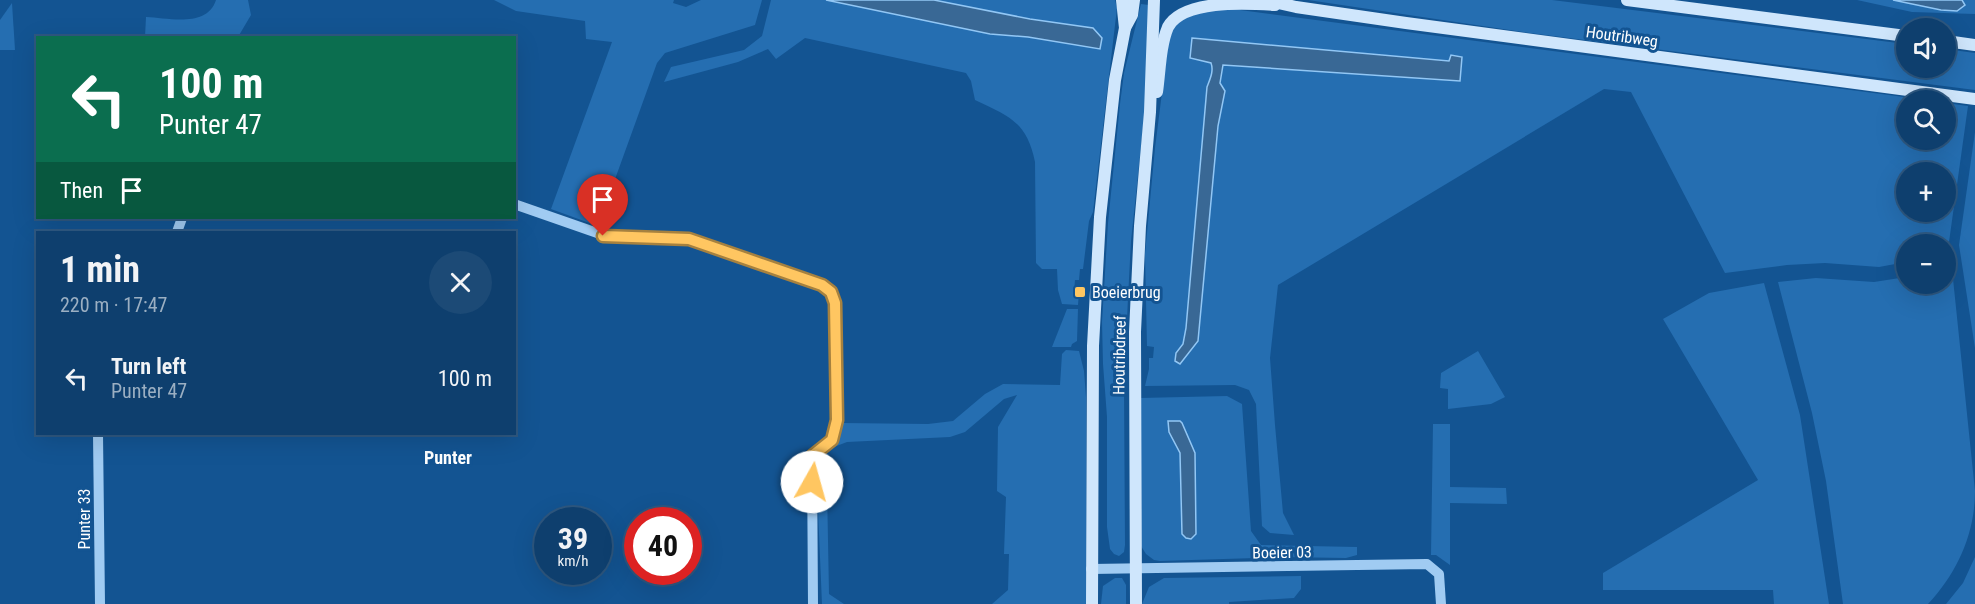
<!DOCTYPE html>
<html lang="en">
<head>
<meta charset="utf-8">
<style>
	:root { --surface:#0e3f6e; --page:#1c4a76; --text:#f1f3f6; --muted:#9bafc2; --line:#2e5881 }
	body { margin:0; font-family:"Roboto Condensed",sans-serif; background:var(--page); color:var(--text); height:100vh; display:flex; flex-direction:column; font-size:22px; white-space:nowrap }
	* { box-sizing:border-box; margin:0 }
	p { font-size:20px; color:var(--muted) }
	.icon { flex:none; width:33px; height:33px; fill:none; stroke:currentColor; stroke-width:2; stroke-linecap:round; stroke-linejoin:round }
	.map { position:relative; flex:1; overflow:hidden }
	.drawer { position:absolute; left:36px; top:231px; width:480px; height:204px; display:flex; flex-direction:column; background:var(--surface); border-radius:0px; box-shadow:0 6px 24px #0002,0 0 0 2px var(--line) }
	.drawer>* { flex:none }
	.banner { position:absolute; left:36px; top:36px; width:480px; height:183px; border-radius:0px; box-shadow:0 6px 24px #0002,0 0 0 2px var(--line); background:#0b6e4f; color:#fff; overflow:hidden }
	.fabs { position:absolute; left:1896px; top:18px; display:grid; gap:12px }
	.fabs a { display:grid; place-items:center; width:60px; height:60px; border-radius:50%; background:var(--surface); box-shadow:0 6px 24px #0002,0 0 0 2px var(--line); font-size:30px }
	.speed { position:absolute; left:534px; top:507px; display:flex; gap:12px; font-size:30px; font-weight:700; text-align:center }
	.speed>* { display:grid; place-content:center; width:78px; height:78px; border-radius:50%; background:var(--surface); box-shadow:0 6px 24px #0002,0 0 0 2px var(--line); line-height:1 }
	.speed small { font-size:15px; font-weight:400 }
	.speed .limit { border:9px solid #d22; background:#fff; color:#111 }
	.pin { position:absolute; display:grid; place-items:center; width:51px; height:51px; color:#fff; margin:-62px -26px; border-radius:50% 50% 50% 0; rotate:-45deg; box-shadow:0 0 6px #0007 }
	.pin .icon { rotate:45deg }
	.me { position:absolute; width:66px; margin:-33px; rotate:7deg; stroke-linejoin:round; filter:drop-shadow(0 0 4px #0008) }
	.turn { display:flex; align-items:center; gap:21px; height:126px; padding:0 24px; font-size:27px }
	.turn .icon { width:78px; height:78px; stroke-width:2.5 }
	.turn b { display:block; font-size:42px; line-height:51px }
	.then { display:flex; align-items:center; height:57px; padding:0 24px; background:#0003; gap:12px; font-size:22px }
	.round { display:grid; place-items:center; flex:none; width:63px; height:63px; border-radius:32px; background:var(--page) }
	.head { display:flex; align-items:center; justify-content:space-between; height:102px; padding:0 24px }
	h1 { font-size:36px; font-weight:700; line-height:45px }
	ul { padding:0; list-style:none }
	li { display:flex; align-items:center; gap:18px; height:90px; padding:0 24px }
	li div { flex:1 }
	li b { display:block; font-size:22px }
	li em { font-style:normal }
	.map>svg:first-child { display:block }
	.green { fill:#256eb1; fill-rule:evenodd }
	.water { fill:#396895; stroke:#92c7f5; stroke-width:1.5 }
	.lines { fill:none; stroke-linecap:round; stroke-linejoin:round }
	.tertiary { stroke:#a0cbf2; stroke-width:10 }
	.secondary { stroke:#cfe6fc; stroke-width:12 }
	.route-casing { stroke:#a6813f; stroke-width:15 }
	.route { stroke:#ffc661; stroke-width:10 }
	.poi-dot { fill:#ffc661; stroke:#135492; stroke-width:2 }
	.labels { text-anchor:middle; stroke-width:6; stroke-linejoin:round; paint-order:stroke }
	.street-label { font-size:16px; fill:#fff; stroke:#135492 }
	.poi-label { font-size:16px; fill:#fff; stroke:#135492; text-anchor:start }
	.neighbourhood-label { font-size:18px; font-weight:bold; fill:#fff; stroke:#135492 }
</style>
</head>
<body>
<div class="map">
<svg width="1975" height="604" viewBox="0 0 1975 604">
	<rect width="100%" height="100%" fill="#135492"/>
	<g class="green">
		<path d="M216 0H248L251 15 238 37H145L146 17C169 18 207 28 216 0Z"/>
		<path d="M494 0H674L673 3 686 7 701 0H762L755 25 665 53 657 63 597 229 595 225 551 209 612 42 586 39 585 21 516 11Z"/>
		<path d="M771 0H826L990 34 1028 37 1093 28 1030 19 934 0H1115L1117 8 1093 212 1089 221 1083 269H1080L1079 280H1075L1074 292H1079L1078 305 1062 304 1058 290 1057 269H1042L1036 263 1035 162C1027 122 1009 116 975 100L971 81 966 73 805 38 776 59 768 49 738 62 664 82 671 67 744 50 762 36Z"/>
		<path d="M1308 0H1552L1906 44V68H1946V49L1975 53V90L1523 32Z"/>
		<path d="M1857 0H1975V14L1912 12Z"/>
		<path d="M12 3 15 50H0V20Z"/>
		<path d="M1141 4 1149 5 1145 109 1131 241 1128 298 1124 386 1125 545 1124 552 1119 556 1114 554 1110 549 1107 527V417L1103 364 1102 322 1108 223 1120 104 1124 73Z"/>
		<path d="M1217 7 1927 100H1906V140H1946V103L1968 106 1949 242 1950 248 1946 250V244H1906V262L1879 267 1825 263 1787 265 1725 273 1631 92 1604 89 1278 285 1270 358 1275 425 1283 513 1294 535 1270 533 1262 526 1256 404 1249 390 1235 385 1145 386 1149 369V358H1153L1154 347 1147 346 1145 254 1155 148 1168 45 1172 30 1182 16ZM1462 58 1460 81 1222 65 1220 83 1225 91 1218 126 1190 353 1176 354 1183 344 1186 328 1207 87 1212 75V63L1199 59 1449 61ZM1906 172H1946V212H1906Z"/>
		<path d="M1975 132V348L1959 245Z"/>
		<path d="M1952 269 1975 491C1975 534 1957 573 1928 604H1843L1826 481 1812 413 1778 282 1816 278 1874 282 1906 277V284H1946V270Z"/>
		<path d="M1764 283 1800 415 1829 604H1774L1773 590H1603V573L1758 480 1663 319 1709 293Z"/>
		<path d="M1067 309H1078L1077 341 1072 344 1071 347H1052Z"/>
		<path d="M1066 350 1079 351 1084 371 1086 397V604H992L1008 590 1009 554H1004L1006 497 997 491 998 427 1017 395 1004 399 965 432 950 437 847 442 826 450 838 441 842 423 928 424 953 421 985 394 1003 384 1060 385 1062 354Z"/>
		<path d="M1478 351 1505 397 1491 404 1448 409V389L1440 388 1441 373Z"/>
		<path d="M1227 396 1242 404 1251 531 1261 545 1357 547V555L1346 558 1284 557 1160 561 1154 560 1146 554 1141 546 1140 398ZM1182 423 1195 453 1196 533 1182 534 1180 453 1169 432Z"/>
		<path d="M1433 424H1450V487L1506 488 1507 504 1450 503V565L1436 555H1431Z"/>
		<path d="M817 487H827L829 594 844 604H822Z"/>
		<path d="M1975 557V604H1946L1963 583Z"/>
		<path d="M1301 576V589L1294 598 1229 602V604H1142L1149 587 1164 578Z"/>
		<path d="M1115 578H1122L1126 585V604H1101L1103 586Z"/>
	</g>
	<g class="water">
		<path d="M826 0H934L1030 19 1093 28 1102 38 1100 49 1028 37 990 34Z"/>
		<path d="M1893 0H1962L1965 5 1957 11 1941 10Z"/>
		<path d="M1192 38 1449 61 1451 55 1462 57 1460 81 1223 65 1220 83 1225 91 1218 126 1198 341 1180 364 1175 361 1176 353 1183 344 1186 328 1207 87C1210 79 1214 71 1211 63L1190 58Z"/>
		<path d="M1168 421H1180L1182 423 1195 453 1196 534 1191 539 1186 538 1182 534 1180 453 1169 432Z"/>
	</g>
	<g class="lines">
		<g class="tertiary">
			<path d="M514 204 603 235 689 239 822 285 831 292 835 303 837 420 832 440 812 456 813 604"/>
			<path d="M177 232 182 218"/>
			<path d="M98 434 100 604"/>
			<path d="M1091 569 1427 564 1439 574 1441 604"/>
		</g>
		<g class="secondary">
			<path d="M1265 0 1296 7 1406 23 1975 99"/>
			<path d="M1627 0 1906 36"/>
			<path d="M1125 28 1132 15 1134 0"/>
			<path d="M1946 41 1975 45"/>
			<path d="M1157 92C1160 71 1160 46 1168 27 1183 0 1243 3 1275 5"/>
			<path d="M1092 604 1093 346 1100 217 1115 80 1125 28 1122 0"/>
			<path d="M1136 604 1135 332 1140 226 1150 112 1154 0"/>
		</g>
	</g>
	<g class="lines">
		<defs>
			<path id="route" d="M603 236 689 239 822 285 831 292 835 303 837 420 832 440 812 456V482"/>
		</defs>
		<use href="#route" class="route-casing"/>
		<use href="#route" class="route"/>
	</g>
	<rect class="poi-dot" x="1074" y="286" width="12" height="12" rx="3"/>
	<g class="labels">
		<g class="street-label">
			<text transform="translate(1622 36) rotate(8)" y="6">Houtribweg</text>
			<text transform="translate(1119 355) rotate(-89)" y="6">Houtribdreef</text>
			<text transform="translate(84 519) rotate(-90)" y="6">Punter 33</text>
			<text transform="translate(1282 552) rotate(-1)" y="6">Boeier 03</text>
		</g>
		<g class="poi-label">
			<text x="1092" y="298">Boeierbrug</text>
		</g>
		<g class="neighbourhood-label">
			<text x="448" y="464">Punter</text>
		</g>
	</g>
</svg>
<div class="fabs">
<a><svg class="icon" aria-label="sound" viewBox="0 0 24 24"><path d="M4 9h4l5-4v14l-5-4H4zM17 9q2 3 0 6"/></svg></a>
<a><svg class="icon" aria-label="search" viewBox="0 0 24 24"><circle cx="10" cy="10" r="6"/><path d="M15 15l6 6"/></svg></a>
<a>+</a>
<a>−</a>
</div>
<div class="speed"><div>39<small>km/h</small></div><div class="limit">40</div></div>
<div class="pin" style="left:603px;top:236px;background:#d93025"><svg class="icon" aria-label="arrive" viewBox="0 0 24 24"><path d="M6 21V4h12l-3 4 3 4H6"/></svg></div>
<svg class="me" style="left:812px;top:482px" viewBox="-20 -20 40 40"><circle r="19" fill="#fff"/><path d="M0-13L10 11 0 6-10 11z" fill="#ffc661"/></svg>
<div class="banner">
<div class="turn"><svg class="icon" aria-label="left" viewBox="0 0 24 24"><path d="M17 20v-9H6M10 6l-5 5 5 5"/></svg><div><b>100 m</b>Punter 47</div></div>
<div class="then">Then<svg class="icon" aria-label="arrive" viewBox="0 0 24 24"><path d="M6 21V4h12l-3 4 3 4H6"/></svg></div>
</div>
<section class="drawer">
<div class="head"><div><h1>1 min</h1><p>220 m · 17:47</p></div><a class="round"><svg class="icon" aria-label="close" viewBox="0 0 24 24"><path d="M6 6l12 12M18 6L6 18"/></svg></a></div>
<ul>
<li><svg class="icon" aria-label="left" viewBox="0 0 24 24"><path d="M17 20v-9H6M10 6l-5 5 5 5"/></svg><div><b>Turn left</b><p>Punter 47</p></div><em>100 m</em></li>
</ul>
</section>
</div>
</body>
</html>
